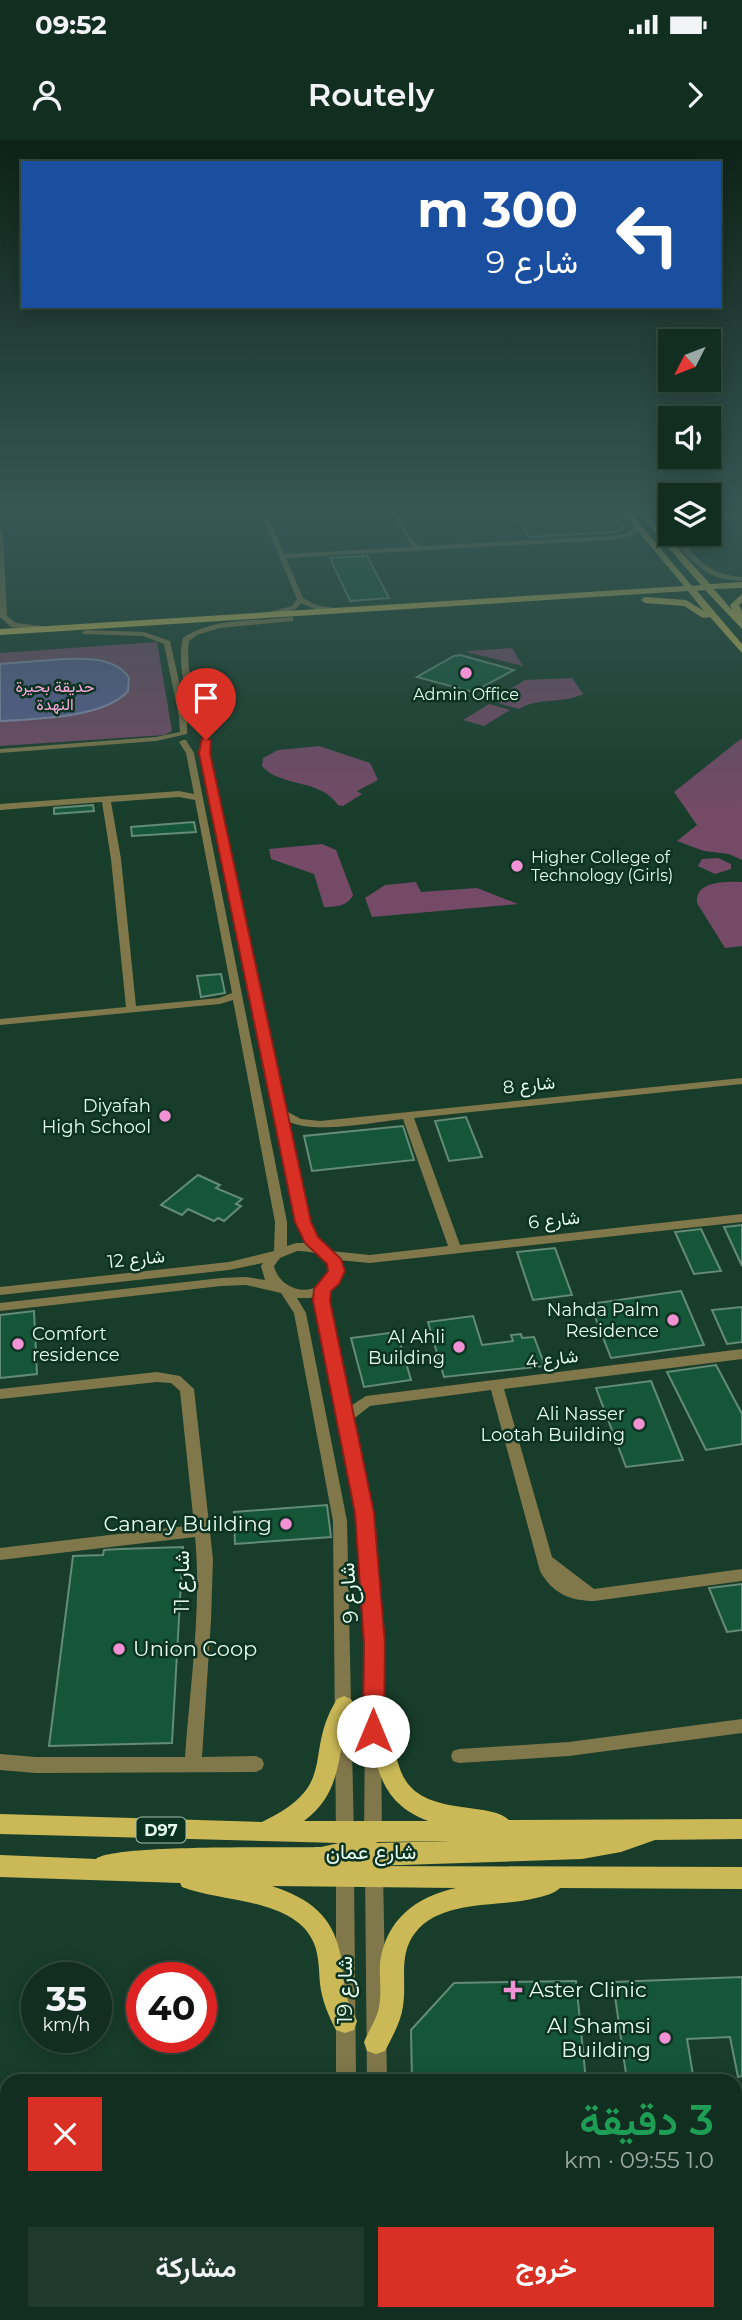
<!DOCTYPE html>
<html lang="ar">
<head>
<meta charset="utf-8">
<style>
	:root { --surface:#122e20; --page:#1f3a2d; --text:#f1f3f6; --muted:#9ca8a5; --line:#314a3e; --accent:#d93025 }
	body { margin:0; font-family:Montserrat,Vazirmatn,sans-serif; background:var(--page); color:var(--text); direction:rtl; height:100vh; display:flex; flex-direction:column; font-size:26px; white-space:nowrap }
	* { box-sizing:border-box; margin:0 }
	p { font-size:23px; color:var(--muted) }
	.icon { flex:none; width:38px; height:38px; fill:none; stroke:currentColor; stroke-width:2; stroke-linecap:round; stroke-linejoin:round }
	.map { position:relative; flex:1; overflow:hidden; direction:ltr }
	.side { position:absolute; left:0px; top:1934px; width:742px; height:247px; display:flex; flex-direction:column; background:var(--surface); border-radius:21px 21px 0 0; box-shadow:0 4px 18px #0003,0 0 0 2px var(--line); direction:rtl }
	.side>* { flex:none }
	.guide { position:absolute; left:21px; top:21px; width:700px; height:147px; border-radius:0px; box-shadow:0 4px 18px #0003,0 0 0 2px var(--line); direction:rtl; background:#1a4fa0; color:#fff; overflow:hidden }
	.needle { width:46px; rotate:228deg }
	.controls { position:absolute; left:658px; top:189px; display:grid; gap:14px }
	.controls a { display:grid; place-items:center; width:63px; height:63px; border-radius:0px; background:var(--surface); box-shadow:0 4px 18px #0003,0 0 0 2px var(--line); font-size:35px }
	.speed { position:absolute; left:21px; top:1822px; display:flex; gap:14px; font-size:35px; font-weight:700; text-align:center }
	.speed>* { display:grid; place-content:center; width:91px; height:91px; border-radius:50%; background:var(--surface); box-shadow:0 4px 18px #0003,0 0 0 2px var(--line); line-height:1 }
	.speed small { font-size:18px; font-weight:400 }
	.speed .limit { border:10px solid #d22; background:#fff; color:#111 }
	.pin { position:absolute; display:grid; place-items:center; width:60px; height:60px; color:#fff; margin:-72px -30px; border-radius:50% 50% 50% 0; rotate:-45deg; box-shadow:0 0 7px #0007 }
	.pin .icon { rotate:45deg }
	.me { position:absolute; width:77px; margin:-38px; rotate:0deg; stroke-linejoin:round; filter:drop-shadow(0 0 5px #0008) }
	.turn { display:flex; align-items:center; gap:24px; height:147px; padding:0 28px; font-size:32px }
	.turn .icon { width:91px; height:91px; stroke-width:2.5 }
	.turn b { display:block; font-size:49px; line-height:60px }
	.round { display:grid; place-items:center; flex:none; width:74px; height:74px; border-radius:0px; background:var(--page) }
	.headline { display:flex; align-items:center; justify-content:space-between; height:119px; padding:0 28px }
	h1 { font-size:42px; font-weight:600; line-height:52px; color:#1e9e55 }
	.primary-button { display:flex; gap:14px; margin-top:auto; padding:14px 28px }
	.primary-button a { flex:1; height:80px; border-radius:0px; background:var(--accent); color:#fff; font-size:28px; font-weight:600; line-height:80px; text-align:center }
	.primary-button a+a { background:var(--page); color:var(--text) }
	.status { display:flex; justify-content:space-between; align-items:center; height:49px; padding:0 35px; background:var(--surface); direction:ltr }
	.status svg { height:19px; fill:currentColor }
	header { display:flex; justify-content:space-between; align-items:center; height:91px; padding:0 28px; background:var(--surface); font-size:32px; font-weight:600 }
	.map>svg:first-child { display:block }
	.green { fill:#754a67 }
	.water { fill:#5b6093; stroke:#858eae; stroke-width:2 }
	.building { fill:#155639; stroke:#648b75; stroke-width:2 }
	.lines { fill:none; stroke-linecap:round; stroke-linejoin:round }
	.minor { fill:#80784b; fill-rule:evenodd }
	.major { fill:#cbb957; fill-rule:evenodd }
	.route { fill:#d93025; stroke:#8d1f18; stroke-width:2 }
	.poi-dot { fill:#f391d5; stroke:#0c3321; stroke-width:2.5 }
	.labels { text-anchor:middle; stroke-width:5; stroke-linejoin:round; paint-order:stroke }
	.far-park-label { font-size:16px; fill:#f8abdf; stroke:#0c3321 }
	.far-poi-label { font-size:16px; fill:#e6fbee; stroke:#0c3321 }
	.shield { fill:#0c3321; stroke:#a5bfb0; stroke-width:2 }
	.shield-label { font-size:16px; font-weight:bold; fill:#e6fbee }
	.street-label { font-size:18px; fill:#e6fbee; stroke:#0c3321 }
	.poi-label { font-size:18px; fill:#e6fbee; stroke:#0c3321; text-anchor:end }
	.near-poi-label { font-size:21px; fill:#e6fbee; stroke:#0c3321; text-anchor:end }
	.near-street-label { font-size:21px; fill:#e6fbee; stroke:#0c3321 }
</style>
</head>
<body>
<div class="status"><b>09:52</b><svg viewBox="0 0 49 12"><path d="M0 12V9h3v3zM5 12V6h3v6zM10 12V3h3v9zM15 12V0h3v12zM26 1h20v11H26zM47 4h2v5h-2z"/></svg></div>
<header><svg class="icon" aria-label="forward" viewBox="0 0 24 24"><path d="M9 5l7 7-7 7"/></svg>Routely<svg class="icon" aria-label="person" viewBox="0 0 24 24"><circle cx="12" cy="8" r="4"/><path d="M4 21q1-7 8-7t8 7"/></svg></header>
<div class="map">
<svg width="742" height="2180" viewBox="0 0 742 2180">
	<rect width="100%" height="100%" fill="#183d2a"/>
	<g class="green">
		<path d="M157 502 172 591 165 595 0 606V513Z"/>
		<path d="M512 508 523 526 467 512 468 511Z"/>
		<path d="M572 538 583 554C562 564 539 557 519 569L491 561 525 540Z"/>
		<path d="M489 564 510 570 484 586 463 580Z"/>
		<path d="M742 598V720L729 714 704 711 677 701 697 685 674 652Z"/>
		<path d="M319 606 370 623 378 640 357 651 362 654 343 666 338 665C320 638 281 648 262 626L263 618 278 610Z"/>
		<path d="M322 704 336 710 353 755C348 766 335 767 324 767L314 734 271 719 269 709Z"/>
		<path d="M718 718 731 724V729L715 734 698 726 702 719Z"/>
		<path d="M416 742 421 752 477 748 518 764 372 777 365 758 385 745Z"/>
		<path d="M742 742V806L725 808 697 763C694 741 727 741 742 742Z"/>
	</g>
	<path class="water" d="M63 519C85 518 116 517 129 538L128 551C105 578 34 579 0 581V524Z"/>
	<g class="building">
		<path d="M511 371H609L623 388 615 392 529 397Z"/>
		<path d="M367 416 389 458 350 461 330 418Z"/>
		<path d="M460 515 514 530 473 552 417 537 454 516Z"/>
		<path d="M93 665 94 671 54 674V668Z"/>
		<path d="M194 682 196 692 132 696 131 687Z"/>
		<path d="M221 834 225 853 201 857 197 836Z"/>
		<path d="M466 977 482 1017 449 1021 435 981Z"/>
		<path d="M403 986 414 1020 312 1031 304 996Z"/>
		<path d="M198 1035 220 1045 216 1048 242 1059 236 1064 241 1066 224 1081 218 1078 214 1081 188 1069 182 1075 161 1065Z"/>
		<path d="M742 1085V1126L724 1087Z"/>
		<path d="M701 1089 721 1131 694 1134 675 1092Z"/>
		<path d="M555 1108 572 1155 533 1160 517 1112Z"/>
		<path d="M681 1151 704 1205 611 1218 590 1164Z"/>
		<path d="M742 1167V1202L727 1204 712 1170Z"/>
		<path d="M34 1171 37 1234 0 1238V1175Z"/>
		<path d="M473 1176 482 1205 513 1201 511 1195 521 1194 522 1198 534 1197 545 1226 444 1237 428 1182Z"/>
		<path d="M397 1192 411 1240 364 1247 351 1198Z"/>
		<path d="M716 1225 742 1274V1304L706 1310 667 1232Z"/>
		<path d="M651 1241 683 1320 626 1327 596 1248Z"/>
		<path d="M327 1365 331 1397 235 1404 234 1372Z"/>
		<path d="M183 1407 172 1603 49 1606 73 1416 103 1415 104 1410 120 1409Z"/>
		<path d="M742 1444V1490L727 1492 709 1448Z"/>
		<path d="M742 1837V1936L738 1937 730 1897 687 1899 694 1941H627L613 1842Z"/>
		<path d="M576 1841 586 1941H412L411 1890 454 1843Z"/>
	</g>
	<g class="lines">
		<g class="minor">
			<path d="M260 371H266L284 414 413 407 389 371H395L413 401 420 406 610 396 628 393 637 385 642 386 632 396 610 400 286 418 303 458 316 465 340 469C328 474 313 469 301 463L296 469 271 475 267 473 269 472 292 466 297 459Z"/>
			<path d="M647 371H653L670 389V394H674C699 418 705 434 742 437V441C733 440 723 440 715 436 696 430 660 387 647 371Z"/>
			<path d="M0 390 3 392 7 476 16 483 42 486V490L11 487 0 477Z"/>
			<path d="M290 477H293V481L220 488 197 495 189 501C185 529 195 565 207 591L200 593C188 570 176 523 183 498 214 477 255 482 290 477Z"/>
			<path d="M86 490 144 492 170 501 187 577V594L156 601 0 613V609L156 597 180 592 179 577 164 504 143 496 83 494 82 492Z"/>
			<path d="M203 599 210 601 209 613 286 971 301 979 320 981 742 938V944L414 978 460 1105 742 1074V1082L370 1123 338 1120 342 1131 328 1151 329 1173 349 1267 366 1256 742 1209V1219L504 1249 552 1417 594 1449 742 1429V1441L594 1461C570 1461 552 1453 540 1431L491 1250 370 1266 352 1280 371 1373 380 1458 381 1573 379 1578 373 1580 367 1578 365 1573 364 1458 357 1373 317 1173 316 1156 310 1158H297L306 1173 347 1381 354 1697 351 1703 345 1705 339 1703 336 1697 333 1381 294 1173 281 1153 246 1145 221 1146 0 1171V1163L221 1138 246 1137 265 1140 261 1126 263 1123 229 1130 0 1155V1147L229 1122 274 1111 275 1082 233 860 220 864 0 885V879L126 867 111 719 102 662 0 670V664L179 651 194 654 186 613 179 602 183 600H186L194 613 287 1082V1106L296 1103H308L301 1094 297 1081 201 613ZM179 657 195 660 232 853 219 858 136 866 121 719 111 662ZM403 979 448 1106 370 1115 331 1111 326 1108 313 1093 309 1081 288 981C313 995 374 982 403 979ZM297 1111C313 1111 325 1114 330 1131 327 1135 323 1142 319 1145 302 1157 278 1145 274 1126L280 1118Z"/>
			<path d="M157 1232 180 1236 194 1249 213 1419 211 1480 202 1617 256 1616 262 1619 264 1624 262 1629 256 1632 36 1633 0 1630V1614L36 1617H185C190 1546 202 1467 195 1397L0 1420V1408L194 1385 180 1251 171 1243 157 1242 0 1259V1249Z"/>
			<path d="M742 1579V1593L569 1616 459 1623 453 1621 451 1616 453 1611 459 1609 569 1602Z"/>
			<path d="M373 1588 379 1590 381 1595 382 1695 379 1701 373 1703 367 1701 364 1695 365 1595 367 1590Z"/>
			<path d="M374 1723 380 1725 383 1731 387 1941H367L365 1731 368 1725Z"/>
			<path d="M345 1725 351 1727 354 1733 356 1941H336V1733L339 1727Z"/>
			<rect x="335" y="2174" width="22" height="6"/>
			<rect x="372" y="2174" width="22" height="6"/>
		</g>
		<g class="major">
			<path d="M621 371H629L692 446 701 445 636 371H644L710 444 742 442V448L714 449 732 470 730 465 742 454V462L739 465 742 471V489L705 450 697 451 742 504V513L710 477 703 478 684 466 645 463 641 460 645 457 686 460 704 471 688 451 0 495V489L684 446Z"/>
			<path d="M344 1556 351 1559 354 1565C334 1608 347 1649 304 1681H428C371 1659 378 1615 363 1565L366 1559 373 1556 380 1559 383 1565C404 1628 388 1659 469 1668 482 1670 499 1671 509 1680L742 1679V1699L655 1700 621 1712 582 1719 370 1726 742 1727V1749L560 1748C554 1754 544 1756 536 1758 498 1768 441 1759 415 1793 398 1815 407 1841 403 1866 401 1882 392 1897 385 1911L376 1914 367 1911 364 1902C369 1890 377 1879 379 1867 382 1852 379 1837 380 1823 386 1779 416 1757 456 1748L272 1746C310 1759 333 1775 341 1817 343 1831 343 1847 348 1861 350 1868 354 1874 357 1881L354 1890 345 1893 336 1890C328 1875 322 1860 320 1844 319 1831 319 1818 315 1806 298 1758 223 1763 182 1747L180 1743 0 1737V1715L96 1719C112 1704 288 1708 321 1707L339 1703 0 1694V1674L262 1682C341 1644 302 1616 337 1559ZM452 1701 375 1703 378 1702Z"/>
		</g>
	</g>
	<linearGradient id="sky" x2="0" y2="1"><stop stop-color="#0d2217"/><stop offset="0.55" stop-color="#375755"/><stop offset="1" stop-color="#375755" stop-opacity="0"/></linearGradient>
	<rect width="742" height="676" fill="url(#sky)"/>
	<path class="route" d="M202 598 211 600 210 613 311 1082 318 1097 341 1119 345 1131 339 1144 331 1151 330 1161 374 1373 385 1504 384 1591 381 1598 373 1600 366 1598 363 1591 364 1504 355 1373 313 1161 314 1149 328 1131 327 1124 305 1103 295 1082 199 613Z"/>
	<g class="poi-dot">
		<circle cx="466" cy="533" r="7"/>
		<circle cx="517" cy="726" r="7"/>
		<circle cx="165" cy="976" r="7"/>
		<circle cx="673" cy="1180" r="7"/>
		<circle cx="18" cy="1204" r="7"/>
		<circle cx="459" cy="1207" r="7"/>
		<circle cx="639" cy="1284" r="7"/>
		<circle cx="286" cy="1384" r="7"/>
		<circle cx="119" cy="1509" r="7"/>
		<path d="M509.5 1839.5h7v7h7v7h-7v7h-7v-7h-7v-7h7z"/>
		<circle cx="665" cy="1898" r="7"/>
	</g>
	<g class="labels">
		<g class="far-park-label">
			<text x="55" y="552">حديقة بحيرة<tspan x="55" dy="18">النهدة</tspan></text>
		</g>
		<g class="far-poi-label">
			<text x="466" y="560">Admin Office</text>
			<text x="531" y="723" text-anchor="start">Higher College of<tspan x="531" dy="18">Technology (Girls)</tspan></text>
		</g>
		<rect class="shield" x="136.5" y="1677.5" width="49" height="25" rx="5"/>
		<g class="shield-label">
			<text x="161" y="1696">D97</text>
		</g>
		<g class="street-label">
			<text transform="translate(529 945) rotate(-6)" y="6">شارع 8</text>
			<text transform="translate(554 1080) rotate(-6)" y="6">شارع 6</text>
			<text transform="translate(136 1119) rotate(-6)" y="6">شارع 12</text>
			<text transform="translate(552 1219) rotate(-7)" y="6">شارع 4</text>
		</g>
		<g class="poi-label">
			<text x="151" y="972">Diyafah<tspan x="151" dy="21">High School</tspan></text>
			<text x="659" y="1176">Nahda Palm<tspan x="659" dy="21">Residence</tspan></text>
			<text x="32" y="1200" text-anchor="start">Comfort<tspan x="32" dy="21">residence</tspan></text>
			<text x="445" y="1203">Al Ahli<tspan x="445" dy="21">Building</tspan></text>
			<text x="625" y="1280">Ali Nasser<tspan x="625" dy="21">Lootah Building</tspan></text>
		</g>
		<g class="near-poi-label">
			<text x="272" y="1391">Canary Building</text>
			<text x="133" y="1516" text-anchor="start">Union Coop</text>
			<text x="529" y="1857" text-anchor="start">Aster Clinic</text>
			<text x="651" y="1893">Al Shamsi<tspan x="651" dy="24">Building</tspan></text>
		</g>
		<g class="near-street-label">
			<text transform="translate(182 1442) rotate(-90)" y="7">شارع 11</text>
			<text transform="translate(349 1453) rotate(-94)" y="7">شارع 9</text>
			<text x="371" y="1719">شارع عمان</text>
			<text transform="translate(345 1850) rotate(-90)" y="7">شارع 19</text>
		</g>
	</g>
</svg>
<div class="controls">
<a><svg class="needle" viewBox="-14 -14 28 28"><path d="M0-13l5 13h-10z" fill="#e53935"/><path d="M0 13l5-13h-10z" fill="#9ca8a5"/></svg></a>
<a><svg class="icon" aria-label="sound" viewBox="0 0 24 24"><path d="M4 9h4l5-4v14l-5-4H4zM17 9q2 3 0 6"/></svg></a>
<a><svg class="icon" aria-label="layers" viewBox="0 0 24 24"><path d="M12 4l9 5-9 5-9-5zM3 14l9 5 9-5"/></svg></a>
</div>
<div class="speed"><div>35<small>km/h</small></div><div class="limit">40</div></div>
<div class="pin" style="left:206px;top:600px;background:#d93025"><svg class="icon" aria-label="arrive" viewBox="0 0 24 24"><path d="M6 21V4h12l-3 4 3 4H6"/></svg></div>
<svg class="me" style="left:373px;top:1591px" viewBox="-20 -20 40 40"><circle r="19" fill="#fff"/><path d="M0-13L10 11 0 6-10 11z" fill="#d93025"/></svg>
<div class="guide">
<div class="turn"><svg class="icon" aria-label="left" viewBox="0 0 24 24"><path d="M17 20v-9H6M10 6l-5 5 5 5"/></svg><div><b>300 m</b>شارع 9</div></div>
</div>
<section class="side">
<div class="headline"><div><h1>3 دقيقة</h1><p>1.0 km · 09:55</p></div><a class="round" style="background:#d93025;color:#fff"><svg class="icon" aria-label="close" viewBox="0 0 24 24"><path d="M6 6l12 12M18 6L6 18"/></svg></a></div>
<div class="primary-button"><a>خروج</a><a>مشاركة</a></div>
</section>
</div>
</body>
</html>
